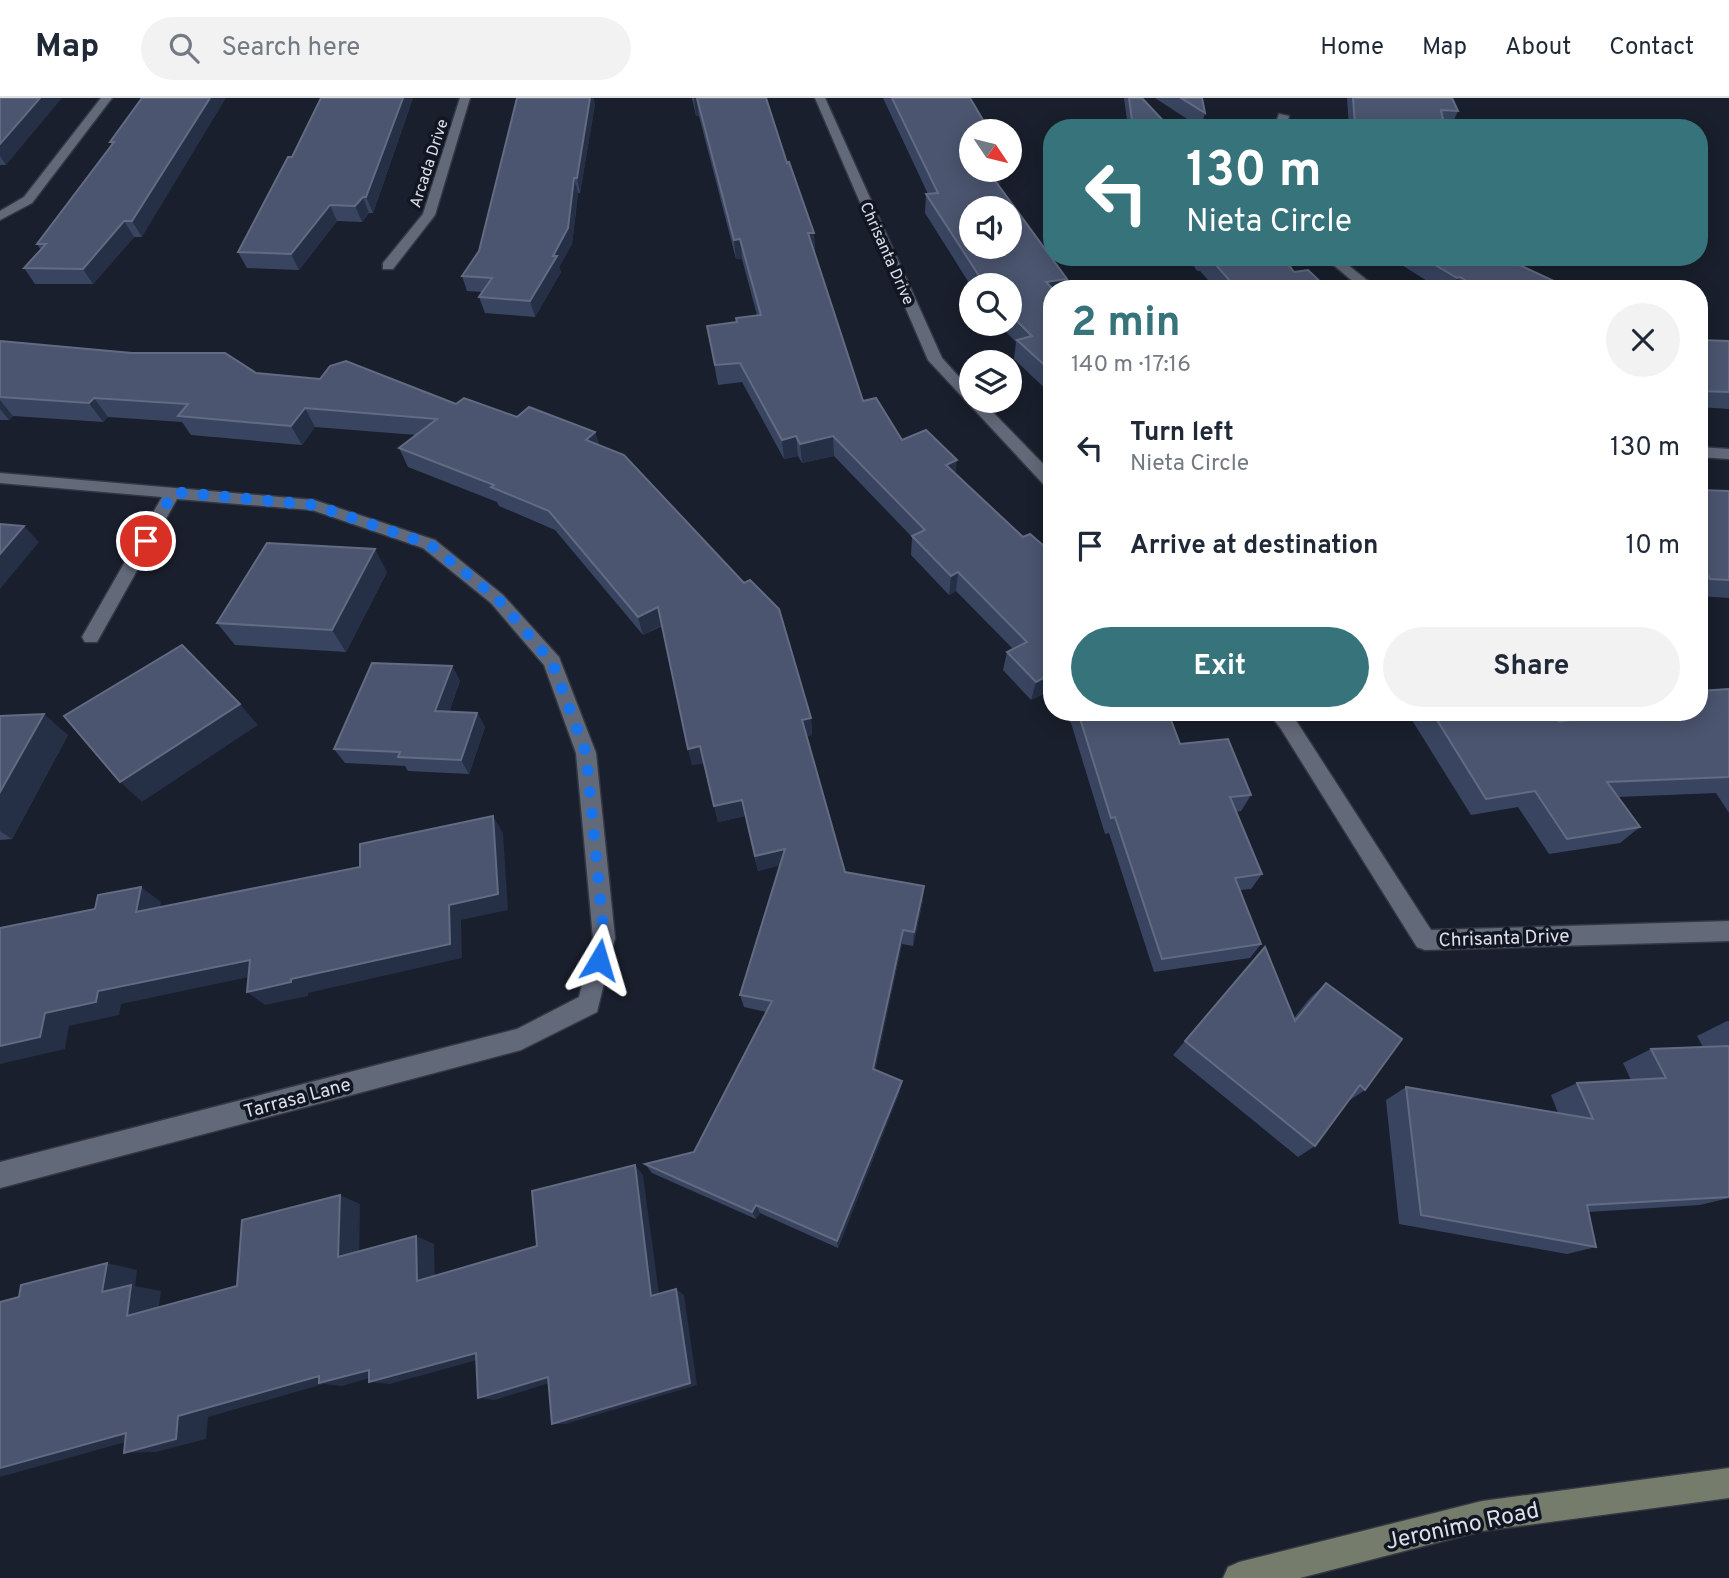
<!DOCTYPE html>
<html lang="en">
<head>
<meta charset="utf-8">
<style>
	:root { --surface:#fff; --page:#f2f2f3; --text:#1f2937; --muted:#747a83; --line:#e0e1e3; --accent:#36737a }
	body { margin:0; font-family:Overpass,sans-serif; background:var(--page); color:var(--text); height:100vh; display:flex; flex-direction:column; font-size:26px; white-space:nowrap }
	* { box-sizing:border-box; margin:0 }
	p { font-size:23px; color:var(--muted) }
	.icon { flex:none; width:38px; height:38px; fill:none; stroke:currentColor; stroke-width:2; stroke-linecap:round; stroke-linejoin:round }
	.map { position:relative; flex:1; overflow:hidden }
	.sheet { position:absolute; left:1043px; top:182px; width:665px; height:441px; display:flex; flex-direction:column; background:var(--surface); border-radius:28px; box-shadow:0 4px 18px #0003 }
	.sheet>* { flex:none }
	.top-card { position:absolute; left:1043px; top:21px; width:665px; height:147px; border-radius:28px; box-shadow:0 4px 18px #0003; background:#36737a; color:#fff; overflow:hidden }
	.needle { width:46px; rotate:125deg }
	.fabs { position:absolute; left:959px; top:21px; display:grid; gap:14px }
	.fabs a { display:grid; place-items:center; width:63px; height:63px; border-radius:50%; background:var(--surface); box-shadow:0 4px 18px #0003; font-size:35px }
	.pin { position:absolute; display:grid; place-items:center; width:60px; height:60px; color:#fff; margin:-30px; border:4px solid #fff; border-radius:50%; box-shadow:0 2px 7px #0007 }
	.me { position:absolute; width:77px; margin:-38px; rotate:7deg; stroke-linejoin:round; filter:drop-shadow(0 0 5px #0008) }
	.turn { display:flex; align-items:center; gap:24px; height:147px; padding:0 28px; font-size:32px }
	.turn .icon { width:91px; height:91px; stroke-width:2.5 }
	.turn b { display:block; font-size:49px; line-height:60px }
	.round { display:grid; place-items:center; flex:none; width:74px; height:74px; border-radius:37px; background:var(--page) }
	.head { display:flex; align-items:center; justify-content:space-between; height:119px; padding:0 28px }
	h1 { font-size:42px; font-weight:700; line-height:52px; color:var(--accent) }
	.cta { display:flex; gap:14px; margin-top:auto; padding:14px 28px }
	.cta a { flex:1; height:80px; border-radius:42px; background:var(--accent); color:#fff; font-size:28px; font-weight:700; line-height:80px; text-align:center }
	.cta a+a { background:var(--page); color:var(--text) }
	ul { padding:0; list-style:none }
	li { display:flex; align-items:center; gap:21px; height:98px; padding:0 28px }
	li div { flex:1 }
	li b { display:block; font-size:26px }
	li em { font-style:normal }
	header { display:flex; align-items:center; gap:42px; box-sizing:border-box; height:98px; padding:0 35px; background:var(--surface); border-bottom:2px solid var(--line) }
	header strong { font-size:33px }
	nav { display:flex; gap:38px; margin-inline-start:auto; font-size:24px }
	.search { width:490px; height:63px; background:var(--page); display:flex; align-items:center; gap:18px; box-sizing:border-box; padding:0 24px; border-radius:38px; color:var(--muted); font-size:26px }
	.map>svg:first-child { display:block }
	.lines { fill:none; stroke-linecap:round; stroke-linejoin:round }
	.street-casing { stroke:#343843; stroke-width:3 }
	.secondary-casing { stroke:#343843; stroke-width:3 }
	.street { fill:#626979; fill-rule:evenodd }
	.secondary { fill:#767c6b; fill-rule:evenodd }
	.wall { fill:#394560 }
	.shaded-wall { fill:#252f45 }
	.building { fill:#4b556f; stroke:#626b82; stroke-width:2; fill-rule:evenodd }
	.route { stroke:#1a73e8; stroke-width:12; stroke-dasharray:0 21.6 }
	.labels { text-anchor:middle; stroke-width:7; stroke-linejoin:round; paint-order:stroke }
	.far-street-label { font-size:16px; fill:#dce0e9; stroke:#101622 }
	.street-label { font-size:19px; fill:#dce0e9; stroke:#101622 }
	.near-street-label { font-size:23px; fill:#dce0e9; stroke:#101622 }
</style>
</head>
<body>
<header>
<strong>Map</strong>
<div class="search"><svg class="icon" aria-label="search" viewBox="0 0 24 24"><circle cx="10" cy="10" r="6"/><path d="M15 15l6 6"/></svg>Search here</div>
<nav><a>Home</a><a>Map</a><a>About</a><a>Contact</a></nav>
</header>
<div class="map">
<svg width="1729" height="1480" viewBox="0 0 1729 1480">
	<rect width="100%" height="100%" fill="#191f2c"/>
	<g class="lines">
		<defs>
			<g id="street">
				<path d="M101 0H112L32 105 0 122V113L24 99Z"/>
				<path d="M460 0H470L435 117 393 171H383V165L423 116Z"/>
				<path d="M815 0H825L942 260 971 292V303H982L1052 375V390L1046 389 928 262Z"/>
				<path d="M1279 16 1289 18 1286 30H1274Z"/>
				<path d="M1324 159H1338L1378 191H1362Z"/>
				<path d="M1699 349 1729 351V361L1699 359Z"/>
				<path d="M0 375 314 402 435 442 503 497 559 559 596 655 615 840 597 914 521 952 0 1090V1064L517 931 579 899 593 840 576 655 544 567 491 505 423 450 312 412 177 401 97 544H85L82 539 162 399 0 385Z"/>
				<path d="M1268 614H1289L1295 621 1431 832 1729 823V843L1425 852 1417 849 1281 631Z"/>
			</g>
			<path id="secondary" d="M1729 1370V1400L1482 1433 1300 1480H1223L1228 1469 1239 1464 1482 1403Z"/>
		</defs>
		<use href="#street" class="street-casing"/>
		<use href="#secondary" class="secondary-casing"/>
		<use href="#street" class="street"/>
		<use href="#secondary" class="secondary"/>
	</g>
	<g class="wall">
		<path d="M0 0 6 67H0Z"/>
		<path d="M142 0V139H134L93 186H35L24 170 41 152 37 146 112 47 110 44Z"/>
		<path d="M413 0 373 115H369L362 124 337 123 299 172 247 170 238 154Z"/>
		<path d="M692 0H766L787 65 814 135 815 154H814L863 303 902 342 956 376 1023 439 1052 455V606L1043 596 1031 602 1003 572 1007 554 1013 551 956 493 949 497 911 457 912 439 834 358 802 365 798 358 784 361 742 284 718 287 707 228 736 224 757 217 742 161H736L699 18H696Z"/>
		<path d="M883 0H970L986 27V33H971L1052 191V297L1014 261 1016 244 998 226H1010V187L971 188 925 115 926 96H928Z"/>
		<path d="M1124 0H1142L1170 30H1128Z"/>
		<path d="M1155 0H1202L1205 15 1201 30Z"/>
		<path d="M1347 0H1452L1458 13 1451 29 1444 28 1445 30H1349Z"/>
		<path d="M595 6 580 95H578L572 146 559 169 561 174 535 219 485 215 479 199 482 194 467 193 462 178Z"/>
		<path d="M1188 159H1283L1294 174 1324 188 1328 191H1216L1200 173H1197Z"/>
		<path d="M1389 159H1528L1529 160 1524 169 1571 191H1440Z"/>
		<path d="M1699 242 1729 243V311L1699 309Z"/>
		<path d="M0 243 256 275 456 306 595 334 599 347 811 620 812 637 807 638 845 774 923 802 913 848 902 846 875 972 900 993 838 1150 760 1115 756 1121 652 1075 645 1066 694 1054 766 914 744 909 740 897 780 767 758 773 745 718 718 724 704 665 692 667 662 528 643 537 555 432 499 408 497 404 408 369 399 350 416 337 315 329 302 347 191 337 182 324 108 319 103 324 13 318 9 322H0Z"/>
		<path d="M1699 392 1729 393V500L1699 498Z"/>
		<path d="M387 474 346 554 235 547 217 525Z"/>
		<path d="M452 568 460 583 449 614 477 615 485 629 469 676 408 673 405 668 345 665 334 651Z"/>
		<path d="M1729 591V715L1716 695 1618 699 1640 729 1620 745 1549 756 1518 709 1471 717 1410 619 1406 614H1550L1559 624 1699 614Z"/>
		<path d="M1060 614H1168L1180 646 1251 697 1241 713 1236 714 1262 776 1251 791 1240 792 1261 846 1250 860 1154 874 1109 735 1105 736 1071 625Z"/>
		<path d="M0 618 68 637 12 741 0 742Z"/>
		<path d="M1265 849 1294 920 1310 900 1326 885 1365 992 1347 1004 1315 1048 1298 1059 1173 957Z"/>
		<path d="M1727 923H1729V1100L1700 1107 1588 1114 1596 1149 1567 1156 1399 1126 1386 1002 1406 989 1558 1015 1551 997 1577 985 1631 982 1623 965 1651 951 1703 949 1697 938Z"/>
	</g>
	<g class="shaded-wall">
		<path d="M40 0H62L6 67 0 58V46Z"/>
		<path d="M210 0H226L142 139 132 123Z"/>
		<path d="M403 0H413L373 115 366 99Z"/>
		<path d="M590 0H594L595 6 580 95 577 80Z"/>
		<path d="M694 0H696L699 18H696Z"/>
		<path d="M986 27V33H971V29Z"/>
		<path d="M1002 72 1000 90 988 73Z"/>
		<path d="M574 80 578 95 572 146 559 169 561 174 535 219 530 203 553 158Z"/>
		<path d="M363 99 369 115 362 124 355 108Z"/>
		<path d="M330 107 337 123 299 172 291 156Z"/>
		<path d="M124 123 134 139 93 186 83 171Z"/>
		<path d="M808 135H814L815 154 809 155Z"/>
		<path d="M740 141 742 161H736L734 142Z"/>
		<path d="M1529 160 1520 176 1515 165Z"/>
		<path d="M1460 179 1454 191H1452L1457 180Z"/>
		<path d="M1067 181 1065 191H1052L1046 184Z"/>
		<path d="M94 300 108 319 103 324 89 305Z"/>
		<path d="M0 302 13 318 9 322 0 311Z"/>
		<path d="M305 310 315 329 302 347 291 328Z"/>
		<path d="M595 334 600 353 586 342Z"/>
		<path d="M796 338 798 358 784 361 782 342Z"/>
		<path d="M833 338 834 358 802 365 800 346Z"/>
		<path d="M957 362 955 381 946 367Z"/>
		<path d="M24 428 39 444 0 491V456Z"/>
		<path d="M375 451 387 474 346 554 332 532Z"/>
		<path d="M958 474 956 493 949 497 951 478Z"/>
		<path d="M658 509 662 527 643 537 638 519Z"/>
		<path d="M452 568 460 583 444 628 435 613Z"/>
		<path d="M1047 578 1043 596 1031 602 1036 584Z"/>
		<path d="M240 606 258 627 142 704 120 684Z"/>
		<path d="M477 615 485 629 469 676 461 662Z"/>
		<path d="M44 616 68 637 12 741 0 733V694Z"/>
		<path d="M811 620 812 637 803 639 802 622Z"/>
		<path d="M700 648 704 665 692 667 688 651Z"/>
		<path d="M742 702 745 718 718 724 714 708Z"/>
		<path d="M493 718 503 735 508 812 461 822 462 860 308 895V898L265 907 247 894 291 881 449 807Z"/>
		<path d="M785 751 787 766 758 773 755 758Z"/>
		<path d="M924 788 923 802 913 848 914 834Z"/>
		<path d="M141 789 161 804 157 828 136 814Z"/>
		<path d="M903 832 902 846 873 982V971Z"/>
		<path d="M250 862 268 875 121 906 119 917 69 928 65 951 0 966V948L45 915 98 893Z"/>
		<path d="M902 983 900 993 838 1150 837 1143Z"/>
		<path d="M635 1067 643 1077 660 1203 651 1198Z"/>
		<path d="M340 1097 360 1106 359 1166 338 1159Z"/>
		<path d="M756 1107 760 1115 756 1121 752 1114Z"/>
		<path d="M416 1138 434 1146 435 1189 417 1183Z"/>
		<path d="M107 1165 137 1172 135 1188 161 1193 157 1223 127 1218 102 1194Z"/>
		<path d="M676 1191 684 1197 697 1287 566 1326H552Z"/>
		<path d="M476 1255 492 1258 390 1286 369 1284Z"/>
		<path d="M369 1272 390 1274 342 1288 324 1286 208 1319 206 1341 156 1354 124 1355 178 1318 319 1278Z"/>
		<path d="M548 1279 562 1281 495 1302 478 1300Z"/>
		<path d="M126 1335H158L0 1379V1370Z"/>
	</g>
	<g class="building">
		<path d="M0 0H40L0 46Z"/>
		<path d="M142 0H210L132 123H124L83 171 24 170 46 146H37L114 44H110Z"/>
		<path d="M321 0H403L366 99H363L355 108 330 107 291 156 238 154 288 59H292Z"/>
		<path d="M517 0H590L577 80H574L568 130 553 158H557L530 203 479 199 492 180 462 178 479 153Z"/>
		<path d="M697 0H766L787 65 789 64 814 135H808L863 303 876 300 902 342 926 332 957 362 946 367 1023 439 1030 436 1052 455V583L1047 578 1036 584 1007 554 1027 544 958 474 951 478 912 438 925 432 833 338 800 346 796 338 782 342 740 265 715 267 707 228 737 224 736 220 761 217 740 141 734 142Z"/>
		<path d="M892 0H970L986 27 971 29 975 33H971V72H998L988 73 1067 181 1046 184 1053 191H1052V274L1017 242 1032 238 1010 216V187H985L926 96 938 95ZM971 110H1010V149H971Z"/>
		<path d="M1129 0H1142L1170 30H1133Z"/>
		<path d="M1181 0H1202L1205 15Z"/>
		<path d="M1353 0H1452L1458 13 1441 12 1445 30H1388L1355 27Z"/>
		<path d="M1209 159H1283L1294 174 1308 172 1328 191H1237Z"/>
		<path d="M1422 159H1528L1529 160 1515 165 1571 191H1480L1460 179 1457 180Z"/>
		<path d="M1699 242 1729 243V294L1699 293Z"/>
		<path d="M0 243 132 255H225L256 275 320 281 330 268 346 263 456 306 464 300 517 319 529 309 595 334 586 342 624 357 744 485 750 482 779 511 811 620 802 622 845 774 924 788 914 834 903 832 873 971 902 983 837 1143 756 1107 752 1114 645 1066 694 1054 772 903 740 897 785 751 755 758 742 702 714 708 700 648 688 651 658 509 638 519 549 413 491 389 494 387 399 350 437 321 305 310 291 328 178 318 188 306 94 300 89 305 0 299Z"/>
		<path d="M1699 392 1729 393V482L1710 481 1708 477 1699 475Z"/>
		<path d="M0 426 24 428 0 456Z"/>
		<path d="M267 445 375 451 332 532 217 525Z"/>
		<path d="M182 547 240 606 120 684 64 618Z"/>
		<path d="M372 565 452 568 435 613 477 615 461 662 398 659 400 654 334 651Z"/>
		<path d="M1729 591V679L1607 684 1640 729 1567 741 1535 693 1486 701 1432 614H1550L1559 624 1618 614H1699V593Z"/>
		<path d="M1078 614H1168L1180 646 1228 641 1251 697 1230 699 1262 776 1235 780 1261 846 1162 861 1115 719 1111 720Z"/>
		<path d="M44 616 0 694V618Z"/>
		<path d="M493 718 498 796 449 807 450 846 291 881V884L247 894 250 862 98 893 96 904 45 915 40 939 0 948V830L95 811 98 797 141 789 136 814 360 769V746Z"/>
		<path d="M1265 849 1295 923 1326 885 1402 941 1365 992 1360 987 1315 1048 1185 943Z"/>
		<path d="M1729 948V1099L1587 1107 1596 1149 1421 1117 1406 989 1593 1021 1577 985 1666 980 1651 951Z"/>
		<path d="M635 1067 651 1198 676 1191 690 1285 552 1326 548 1279 478 1300 476 1255 369 1284V1272L319 1285V1278L178 1318 176 1341 124 1355 126 1335 0 1370V1204L19 1199 21 1187 107 1165 102 1194 131 1187 127 1218 237 1188 242 1122 340 1097 338 1159 416 1138 417 1183 537 1148 532 1093Z"/>
	</g>
	<g class="lines">
		<path class="route" d="M146 443 173 394 314 407 429 446 497 500 552 564 586 655 604 840 599 862"/>
	</g>
	<g class="labels">
		<g class="far-street-label">
			<text transform="translate(428 65) rotate(-72)" y="6">Arcada Drive</text>
			<text transform="translate(888 155) rotate(66)" y="6">Chrisanta Drive</text>
		</g>
		<g class="street-label">
			<text transform="translate(1504 839) rotate(-2)" y="7">Chrisanta Drive</text>
			<text transform="translate(297 999) rotate(-15)" y="7">Tarrasa Lane</text>
		</g>
		<g class="near-street-label">
			<text transform="translate(1462 1427) rotate(-12)" y="8">Jeronimo Road</text>
		</g>
	</g>
</svg>
<div class="fabs">
<a><svg class="needle" viewBox="-14 -14 28 28"><path d="M0-13l5 13h-10z" fill="#e53935"/><path d="M0 13l5-13h-10z" fill="#747a83"/></svg></a>
<a><svg class="icon" aria-label="sound" viewBox="0 0 24 24"><path d="M4 9h4l5-4v14l-5-4H4zM17 9q2 3 0 6"/></svg></a>
<a><svg class="icon" aria-label="search" viewBox="0 0 24 24"><circle cx="10" cy="10" r="6"/><path d="M15 15l6 6"/></svg></a>
<a><svg class="icon" aria-label="layers" viewBox="0 0 24 24"><path d="M12 4l9 5-9 5-9-5zM3 14l9 5 9-5"/></svg></a>
</div>
<div class="pin" style="left:146px;top:443px;background:#d93025"><svg class="icon" aria-label="arrive" viewBox="0 0 24 24"><path d="M6 21V4h12l-3 4 3 4H6"/></svg></div>
<svg class="me" style="left:599px;top:862px" viewBox="-20 -20 40 40"><path d="M0-17L14 15 0 8-14 15z" fill="#1a73e8" stroke="#fff" stroke-width="4"/></svg>
<div class="top-card">
<div class="turn"><svg class="icon" aria-label="left" viewBox="0 0 24 24"><path d="M17 20v-9H6M10 6l-5 5 5 5"/></svg><div><b>130 m</b>Nieta Circle</div></div>
</div>
<section class="sheet">
<div class="head"><div><h1>2 min</h1><p>140 m · 17:16</p></div><a class="round"><svg class="icon" aria-label="close" viewBox="0 0 24 24"><path d="M6 6l12 12M18 6L6 18"/></svg></a></div>
<ul>
<li><svg class="icon" aria-label="left" viewBox="0 0 24 24"><path d="M17 20v-9H6M10 6l-5 5 5 5"/></svg><div><b>Turn left</b><p>Nieta Circle</p></div><em>130 m</em></li>
<li><svg class="icon" aria-label="arrive" viewBox="0 0 24 24"><path d="M6 21V4h12l-3 4 3 4H6"/></svg><div><b>Arrive at destination</b></div><em>10 m</em></li>
</ul>
<div class="cta"><a>Exit</a><a>Share</a></div>
</section>
</div>
</body>
</html>
